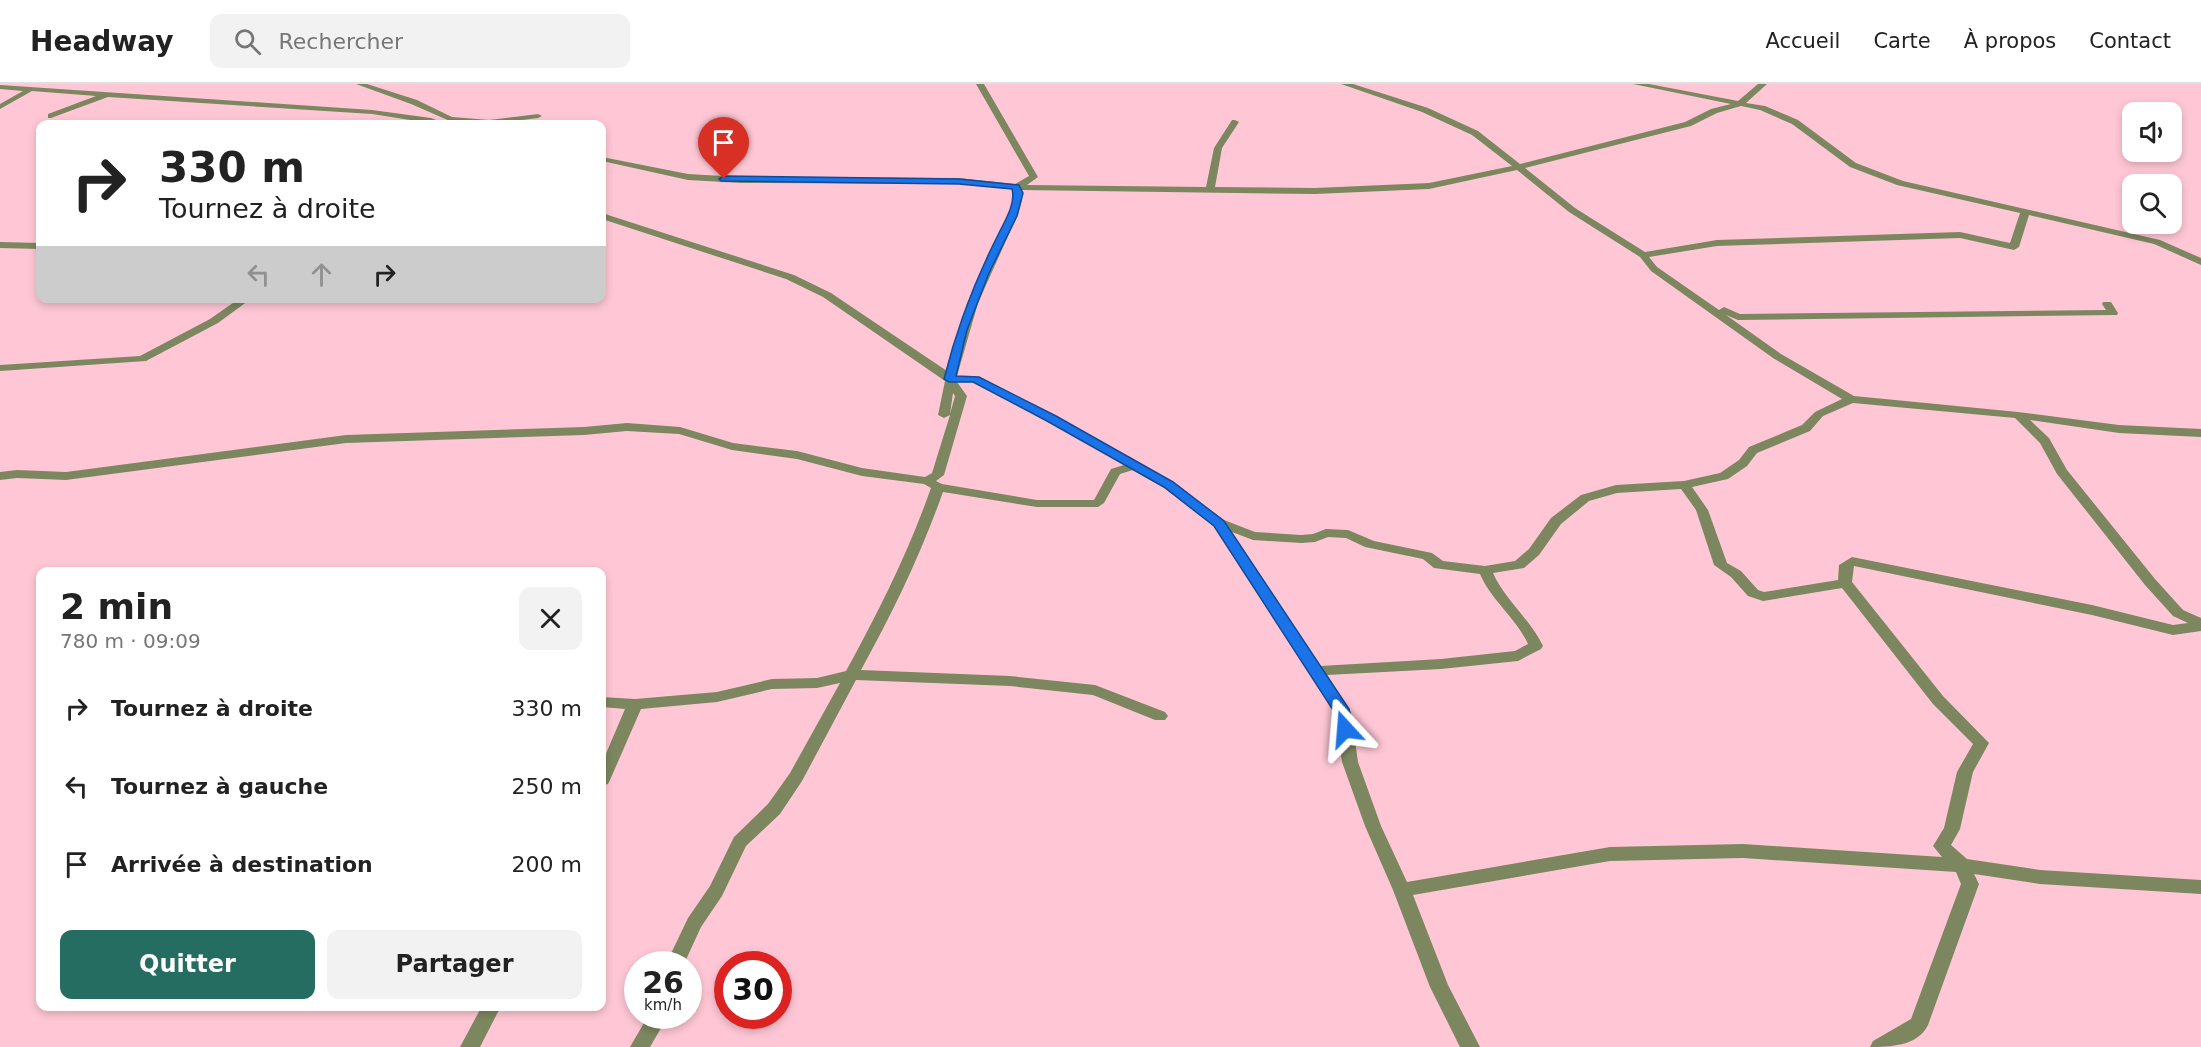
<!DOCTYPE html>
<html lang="fr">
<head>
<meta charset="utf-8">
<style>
	:root { --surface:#fff; --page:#f2f2f2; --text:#222; --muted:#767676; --line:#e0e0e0; --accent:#256c61 }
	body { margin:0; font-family:"DejaVu Sans",sans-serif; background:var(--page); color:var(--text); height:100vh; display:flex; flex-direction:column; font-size:22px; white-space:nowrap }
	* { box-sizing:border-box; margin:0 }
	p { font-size:20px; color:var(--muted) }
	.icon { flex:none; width:33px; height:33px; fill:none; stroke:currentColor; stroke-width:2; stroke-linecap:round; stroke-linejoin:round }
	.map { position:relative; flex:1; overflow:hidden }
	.details { position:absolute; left:36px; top:483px; width:570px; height:444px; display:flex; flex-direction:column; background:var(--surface); border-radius:12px; box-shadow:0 3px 9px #0003 }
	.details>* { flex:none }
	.guide { position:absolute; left:36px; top:36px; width:570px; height:183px; border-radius:12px; box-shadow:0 3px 9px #0003; background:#fff; color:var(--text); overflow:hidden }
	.fabs { position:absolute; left:2122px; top:18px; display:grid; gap:12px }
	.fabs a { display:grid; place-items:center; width:60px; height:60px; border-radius:12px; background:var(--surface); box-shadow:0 3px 9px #0003; font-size:30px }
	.speed { position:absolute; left:624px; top:867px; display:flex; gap:12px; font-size:30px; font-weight:700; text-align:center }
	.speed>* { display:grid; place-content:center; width:78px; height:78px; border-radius:50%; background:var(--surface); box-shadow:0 3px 9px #0003; line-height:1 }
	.speed small { font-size:15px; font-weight:400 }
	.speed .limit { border:9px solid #d22; background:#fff; color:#111 }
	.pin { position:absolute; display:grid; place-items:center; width:51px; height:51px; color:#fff; margin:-62px -26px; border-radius:50% 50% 50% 0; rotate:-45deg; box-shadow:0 0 6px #0007 }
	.pin .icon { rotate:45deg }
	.me { position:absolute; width:66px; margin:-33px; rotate:341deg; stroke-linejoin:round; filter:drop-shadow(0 0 4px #0008) }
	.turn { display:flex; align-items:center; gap:21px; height:126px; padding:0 24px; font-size:27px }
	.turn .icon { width:78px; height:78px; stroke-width:2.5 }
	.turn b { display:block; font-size:42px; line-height:51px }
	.lanes { display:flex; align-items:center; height:57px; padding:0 24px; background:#0003; justify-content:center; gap:30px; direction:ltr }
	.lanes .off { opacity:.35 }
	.round { display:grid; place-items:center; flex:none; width:63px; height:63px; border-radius:12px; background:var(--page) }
	.summary { display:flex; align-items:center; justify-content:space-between; height:102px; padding:0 24px }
	h1 { font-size:36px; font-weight:600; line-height:45px }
	.action { display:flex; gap:12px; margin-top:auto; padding:12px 24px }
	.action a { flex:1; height:69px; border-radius:12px; background:var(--accent); color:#fff; font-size:24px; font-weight:600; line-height:69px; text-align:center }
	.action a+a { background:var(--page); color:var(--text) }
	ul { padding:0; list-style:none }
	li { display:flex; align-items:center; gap:18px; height:78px; padding:0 24px }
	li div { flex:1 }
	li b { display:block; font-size:22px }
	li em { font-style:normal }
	header { display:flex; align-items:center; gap:36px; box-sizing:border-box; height:84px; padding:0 30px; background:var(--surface); border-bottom:2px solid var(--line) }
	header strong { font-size:28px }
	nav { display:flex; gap:33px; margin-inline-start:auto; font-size:21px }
	.search { width:420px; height:54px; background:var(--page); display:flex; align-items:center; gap:15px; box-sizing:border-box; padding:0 21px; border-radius:12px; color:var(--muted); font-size:22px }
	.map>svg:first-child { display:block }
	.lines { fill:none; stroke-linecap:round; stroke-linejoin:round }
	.street { fill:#7c8760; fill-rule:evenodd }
	.route { fill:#1a73e8; stroke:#114b97; stroke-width:1.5 }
</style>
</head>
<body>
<header>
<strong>Headway</strong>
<div class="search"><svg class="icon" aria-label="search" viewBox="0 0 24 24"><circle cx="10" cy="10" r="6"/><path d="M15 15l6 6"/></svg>Rechercher</div>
<nav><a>Accueil</a><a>Carte</a><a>À propos</a><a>Contact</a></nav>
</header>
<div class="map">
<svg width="2201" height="963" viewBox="0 0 2201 963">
	<rect width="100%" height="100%" fill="#ffc7d5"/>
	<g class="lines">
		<g class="street">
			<path d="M356 0H367L417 16 452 33 489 36 538 30 542 32 538 34 489 40 450 37 411 20Z"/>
			<path d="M976 0H984L1038 93 1027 101 1206 103 1214 64 1232 36H1235L1239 38 1222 64 1215 103 1315 104 1429 99 1512 82 1472 51 1422 28 1341 0H1353L1428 24 1478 47 1520 80 1685 38 1711 25 1731 20 1633 0H1649L1738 17 1758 0H1767L1746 19 1765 22 1798 36 1856 79 1903 97 2160 156 2201 174V181L2154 160 2029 131 2019 163 2014 166 1960 154 1717 162 1649 173 1657 183 1719 226 1724 223 1740 230 2106 226 2102 220 2103 218H2111L2118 229 2117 231 1738 236 1726 231 1781 270 1854 312 2018 328 2119 341 2201 345V353L2119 349 2030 336 2049 354 2067 386 2155 495 2183 526 2201 534V547L2173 551 2092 531 1854 482 1852 498 1943 612 1989 659 1973 688 1960 745 1951 761 1967 775 2040 786 2201 796V810L2040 800 1974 790 1979 800 1928 941C1918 962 1890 963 1870 963L1873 957 1911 935 1961 800 1956 788 1743 774 1610 777 1413 811 1448 901 1480 963H1460L1430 903 1393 806 1365 742 1342 678 1335 629 1214 442 1164 404 1133 386 1120 390 1104 419 1098 423H1037L943 408C921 470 893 528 861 586L1010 592 1095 601 1165 628 1168 632 1165 636H1155L1093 611 1010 602 856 596 802 697 780 730 746 762 722 812 701 843 684 880H666L688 834 710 802 734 753 768 720 790 689 840 599 817 604 772 605 717 618 641 625 610 696 608 700 602 702V679L625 625 602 623V613L635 615 717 608 772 595 817 594 846 587C879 527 908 469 931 404L924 400 862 392 797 375 732 366 679 350 627 347 584 351 346 359 66 396 17 394 0 396V388L17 386 66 388 346 351 584 343 627 339 680 343 733 359 797 367 862 384 925 393 932 389 950 331 944 334 938 331 945 297 823 213 786 195 602 135V129L794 191 831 209 947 287 967 219 1009 130 1013 116 1012 105 959 100 741 99 688 96 602 77V73L688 90 741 93 959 94 1015 100 1029 92ZM1741 22 1760 26 1792 40 1850 83 1897 101 2020 129 2010 159 1960 148 1717 156 1645 168 1575 124 1525 84 1691 42 1717 29ZM1517 86 1569 128 1640 173 1651 187 1773 274 1842 315 1815 328 1802 341 1749 363 1739 376 1720 389 1684 397 1616 401 1581 411 1551 434 1529 465 1515 477 1485 482 1443 477 1432 469 1374 457 1348 446 1326 445 1313 450 1301 451 1255 448 1224 436 1172 398 1056 332 979 293 957 292 978 219 1018 130 1022 116 1021 106 1315 110 1429 105ZM957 298H973L1048 336 1124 381 1111 385 1094 416H1037L942 400 936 397 944 391 967 312ZM953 309 955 312 950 330ZM1853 319 2015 334 2040 359 2057 390 2145 501 2173 532 2188 539 2173 541 2092 521 1852 473 1839 481 1838 496 1764 508 1758 506 1741 487 1727 479 1708 426 1692 403 1728 395 1747 382 1757 369 1810 347 1823 332ZM1681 405 1696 426 1714 481 1731 493 1748 512 1763 517 1842 504 1933 620 1973 660 1957 688 1944 744 1933 762 1942 773 1743 760 1610 763 1407 798 1381 742 1358 678 1351 628 1327 591 1441 585 1518 577 1541 565 1543 562C1530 535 1505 516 1493 489L1524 484 1539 471 1561 440 1589 417 1617 409ZM1232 448 1253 456 1301 459 1315 458 1328 453 1346 454 1365 463 1423 475 1434 484 1480 490C1491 516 1516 534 1528 560L1515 567 1441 575 1320 582Z"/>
			<path d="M0 1 372 26 431 34 446 40H436L372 30 108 13 51 34H48V30L96 12 32 7 0 25V20L23 7 0 5Z"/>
			<path d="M0 158 40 159V165L0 164Z"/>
			<path d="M240 214H252L218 239 146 277 0 287V281L140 272 210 235Z"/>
			<path d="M482 922H501L480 963H460Z"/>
			<path d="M648 932H668L650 963H630Z"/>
		</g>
	</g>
	<path class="route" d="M724 92 959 95 1019 101 1023 109 1017 132 989 189 967 246 956 292 979 293 1056 332 1173 398 1224 437 1349 625 1353 645 1351 649H1340L1335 629 1214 442 1164 403 1047 337 973 298H949L944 295C957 243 975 196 999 149 1005 137 1016 119 1012 105L959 100 721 97 719 95Z"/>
</svg>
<div class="fabs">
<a><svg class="icon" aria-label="sound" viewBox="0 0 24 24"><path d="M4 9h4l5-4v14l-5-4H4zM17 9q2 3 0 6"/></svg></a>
<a><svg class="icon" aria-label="search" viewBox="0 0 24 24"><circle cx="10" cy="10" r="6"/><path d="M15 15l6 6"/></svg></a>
</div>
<div class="speed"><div>26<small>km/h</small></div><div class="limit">30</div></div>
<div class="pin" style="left:724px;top:95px;background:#d93025"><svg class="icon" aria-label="arrive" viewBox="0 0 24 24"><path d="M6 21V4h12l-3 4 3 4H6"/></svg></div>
<svg class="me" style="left:1345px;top:645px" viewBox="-20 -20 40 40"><path d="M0-17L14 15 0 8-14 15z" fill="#1a73e8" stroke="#fff" stroke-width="4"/></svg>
<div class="guide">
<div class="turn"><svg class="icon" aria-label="right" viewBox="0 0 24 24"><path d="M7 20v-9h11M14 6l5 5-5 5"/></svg><div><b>330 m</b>Tournez à droite</div></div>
<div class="lanes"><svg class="icon off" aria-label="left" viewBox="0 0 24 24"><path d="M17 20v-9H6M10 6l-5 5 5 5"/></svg><svg class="icon off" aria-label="ahead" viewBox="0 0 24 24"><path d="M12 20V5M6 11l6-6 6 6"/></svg><svg class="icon" aria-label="right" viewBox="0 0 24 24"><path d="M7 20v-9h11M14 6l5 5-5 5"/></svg></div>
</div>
<section class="details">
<div class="summary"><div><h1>2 min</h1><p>780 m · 09:09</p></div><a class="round"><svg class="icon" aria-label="close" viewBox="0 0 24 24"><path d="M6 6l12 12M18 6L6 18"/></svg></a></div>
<ul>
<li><svg class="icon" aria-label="right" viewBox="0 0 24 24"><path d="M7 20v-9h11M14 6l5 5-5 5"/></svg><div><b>Tournez à droite</b></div><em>330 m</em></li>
<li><svg class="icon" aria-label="left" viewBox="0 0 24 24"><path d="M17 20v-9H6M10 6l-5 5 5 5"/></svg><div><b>Tournez à gauche</b></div><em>250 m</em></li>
<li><svg class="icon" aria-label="arrive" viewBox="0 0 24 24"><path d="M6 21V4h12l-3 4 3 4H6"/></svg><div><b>Arrivée à destination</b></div><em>200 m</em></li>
</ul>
<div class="action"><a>Quitter</a><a>Partager</a></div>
</section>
</div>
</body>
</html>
